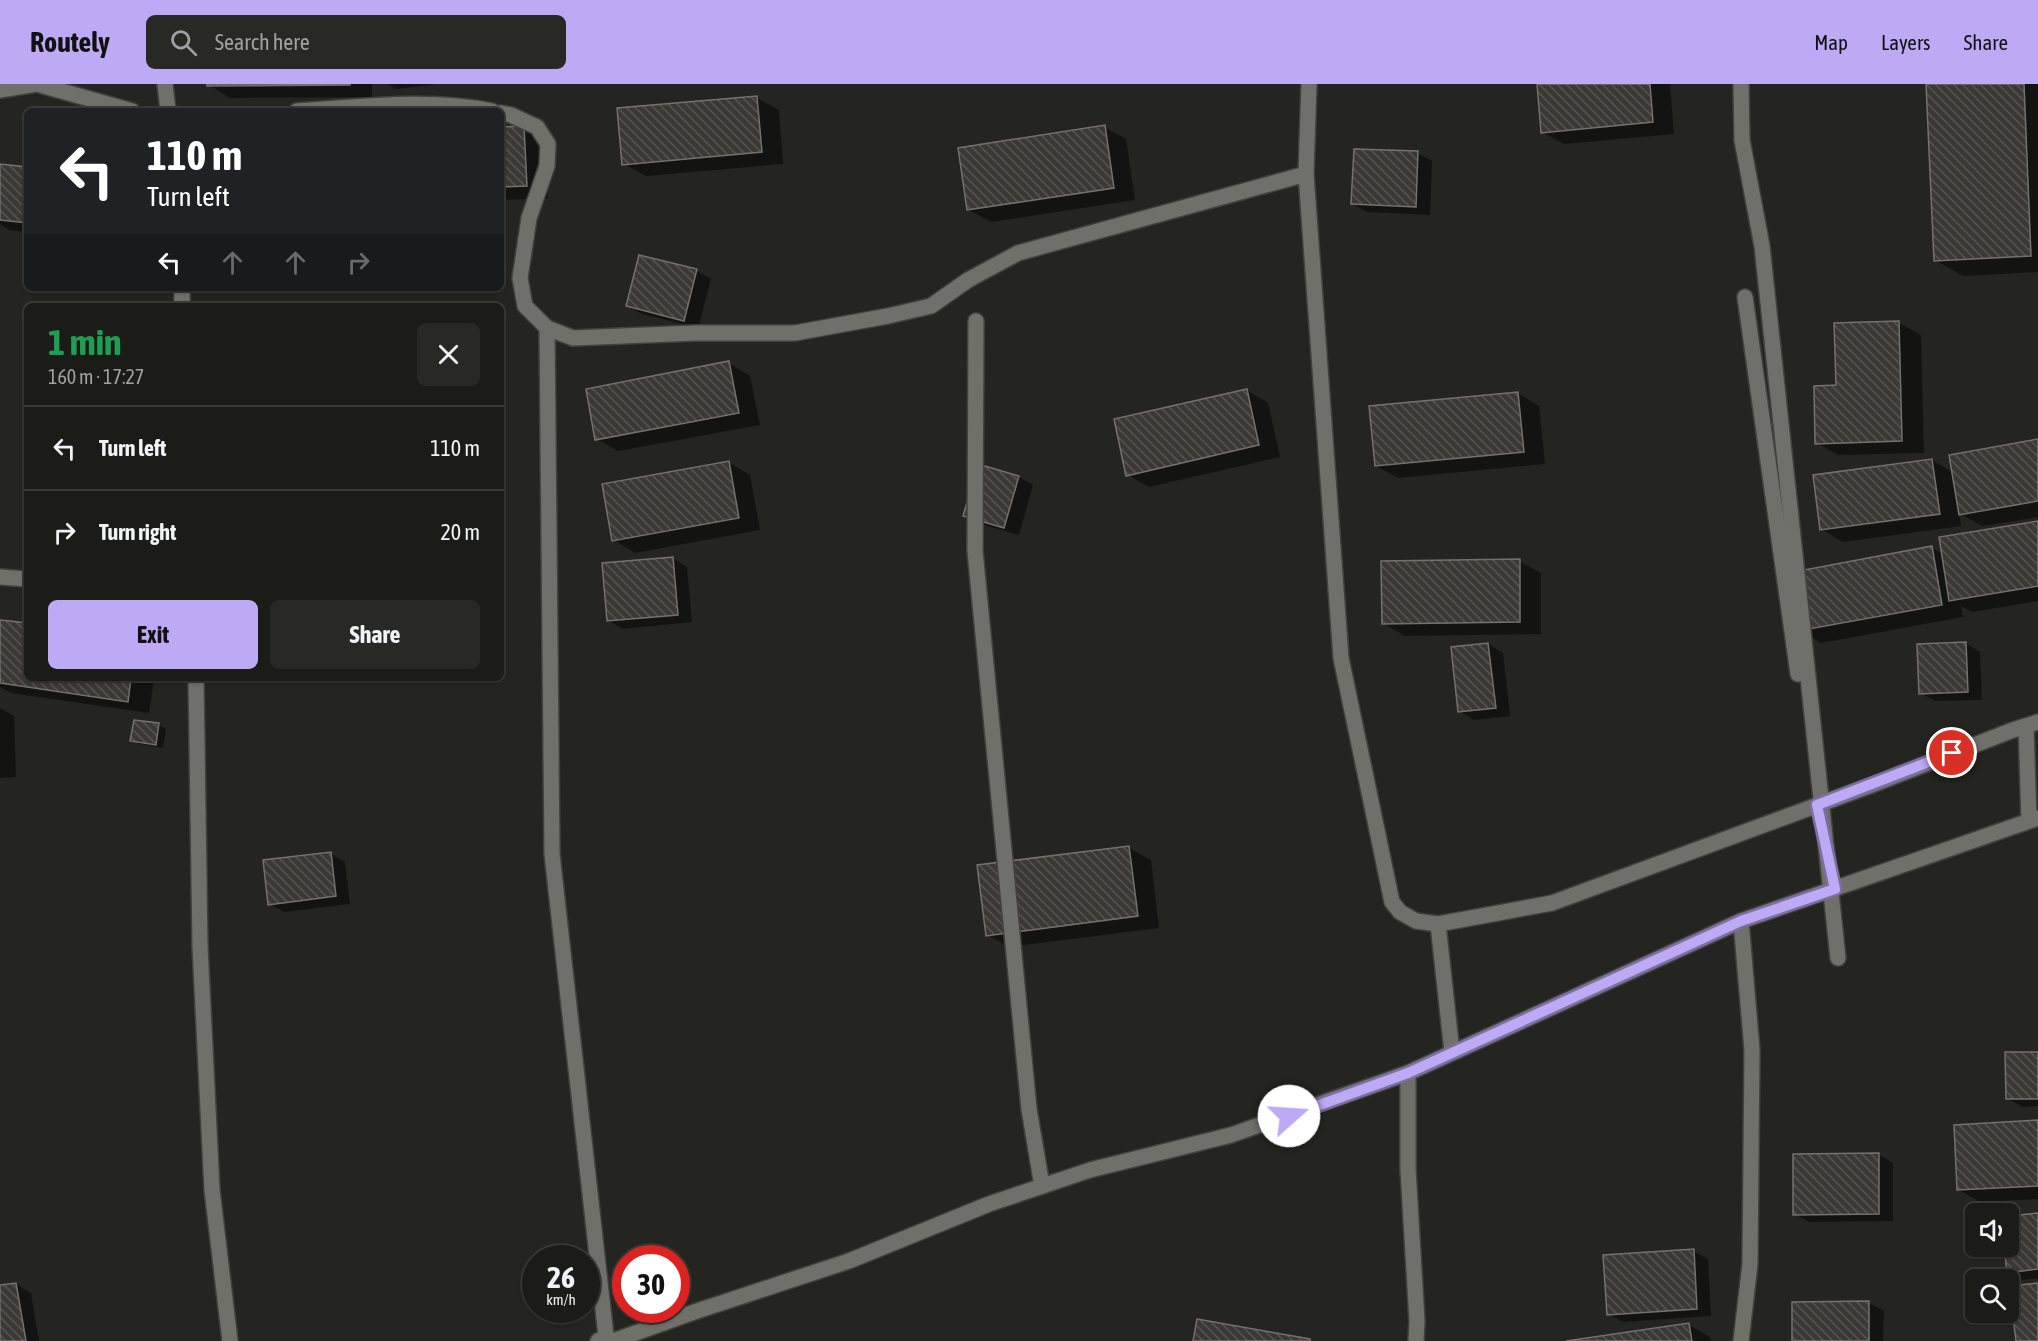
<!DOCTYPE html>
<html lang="en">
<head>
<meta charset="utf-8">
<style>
	:root { --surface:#1b1b18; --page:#282825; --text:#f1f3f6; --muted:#a0a1a2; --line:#393937; --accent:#bea9f5 }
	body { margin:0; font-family:"Asap Condensed",sans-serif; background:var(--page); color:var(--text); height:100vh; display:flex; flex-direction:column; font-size:22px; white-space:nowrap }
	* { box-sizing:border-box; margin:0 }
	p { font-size:20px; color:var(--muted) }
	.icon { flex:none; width:33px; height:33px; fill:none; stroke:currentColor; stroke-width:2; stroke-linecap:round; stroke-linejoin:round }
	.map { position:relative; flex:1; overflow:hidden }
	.sheet { position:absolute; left:24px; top:219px; width:480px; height:378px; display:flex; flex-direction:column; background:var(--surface); border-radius:9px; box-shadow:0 2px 4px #0004,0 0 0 2px var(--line) }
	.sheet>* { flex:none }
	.top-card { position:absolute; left:24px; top:24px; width:480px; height:183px; border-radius:9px; box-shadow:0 2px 4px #0004,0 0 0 2px var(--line); background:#202124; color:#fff; overflow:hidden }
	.fabs { position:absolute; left:1965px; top:1119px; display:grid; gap:12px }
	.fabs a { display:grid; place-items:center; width:54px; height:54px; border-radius:9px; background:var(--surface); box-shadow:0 2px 4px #0004,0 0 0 2px var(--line); font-size:30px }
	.speed { position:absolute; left:522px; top:1161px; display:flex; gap:12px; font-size:30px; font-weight:700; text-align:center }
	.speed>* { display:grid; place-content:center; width:78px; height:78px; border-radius:50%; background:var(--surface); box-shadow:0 2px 4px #0004,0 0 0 2px var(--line); line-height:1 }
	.speed small { font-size:15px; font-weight:400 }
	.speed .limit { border:9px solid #d22; background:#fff; color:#111 }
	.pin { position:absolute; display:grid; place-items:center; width:51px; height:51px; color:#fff; margin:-26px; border:3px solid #fff; border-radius:50%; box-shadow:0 2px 6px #0007 }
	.me { position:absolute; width:66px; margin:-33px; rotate:71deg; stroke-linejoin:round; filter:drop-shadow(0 0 4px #0008) }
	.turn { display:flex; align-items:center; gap:21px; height:126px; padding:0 24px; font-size:27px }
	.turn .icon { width:78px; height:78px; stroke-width:2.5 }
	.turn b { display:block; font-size:42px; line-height:51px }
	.lanes { display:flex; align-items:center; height:57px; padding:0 24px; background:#0003; justify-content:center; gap:30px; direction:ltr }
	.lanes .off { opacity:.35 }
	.round { display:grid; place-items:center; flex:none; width:63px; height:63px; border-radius:9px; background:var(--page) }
	.head { display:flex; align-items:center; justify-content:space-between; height:102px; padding:0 24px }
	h1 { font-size:36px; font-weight:700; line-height:45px; color:#1e9e55 }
	.cta { display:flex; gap:12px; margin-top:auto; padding:12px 24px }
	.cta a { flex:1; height:69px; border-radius:9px; background:var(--accent); color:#111; font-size:24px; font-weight:700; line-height:69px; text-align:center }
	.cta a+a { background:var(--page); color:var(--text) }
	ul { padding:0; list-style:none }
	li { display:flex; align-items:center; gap:18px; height:84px; padding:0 24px; border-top:2px solid var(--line) }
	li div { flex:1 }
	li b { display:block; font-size:22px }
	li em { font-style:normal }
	header { display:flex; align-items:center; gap:36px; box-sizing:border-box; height:84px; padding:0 30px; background:var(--accent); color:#111 }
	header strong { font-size:28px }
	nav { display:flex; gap:33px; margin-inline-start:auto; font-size:21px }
	.search { width:420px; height:54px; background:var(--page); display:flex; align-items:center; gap:15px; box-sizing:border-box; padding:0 21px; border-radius:9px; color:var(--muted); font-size:22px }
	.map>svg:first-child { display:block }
	.shadow { fill:#0007 }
	.building { fill:url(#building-back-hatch); stroke:#74716d; stroke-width:1.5 }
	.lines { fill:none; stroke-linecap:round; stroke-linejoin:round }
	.street-casing { stroke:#41413e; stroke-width:18 }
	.street { stroke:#70706b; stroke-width:15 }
	.route-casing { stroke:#7c6e9f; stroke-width:15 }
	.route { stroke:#bea9f5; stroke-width:10 }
</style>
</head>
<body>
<header>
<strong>Routely</strong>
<div class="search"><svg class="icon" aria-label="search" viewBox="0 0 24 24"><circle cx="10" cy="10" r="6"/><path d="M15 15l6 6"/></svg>Search here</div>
<nav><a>Map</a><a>Layers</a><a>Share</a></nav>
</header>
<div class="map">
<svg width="2038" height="1257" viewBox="0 0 2038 1257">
	<defs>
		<pattern id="building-back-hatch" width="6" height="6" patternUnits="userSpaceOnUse" patternTransform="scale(1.5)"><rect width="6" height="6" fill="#3c3935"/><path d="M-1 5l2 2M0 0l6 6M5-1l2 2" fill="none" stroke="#575551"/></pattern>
	</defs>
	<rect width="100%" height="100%" fill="#242420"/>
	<g class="shadow">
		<path d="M208 0H372V13L230 14Z"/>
		<path d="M388 0H436L396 5Z"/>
		<path d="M1538 0H1670L1674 50 1564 60 1542 48Z"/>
		<path d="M1928 0H2038V188L1963 192 1935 176Z"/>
		<path d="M757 14 779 26 783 80 646 92 624 80 619 26Z"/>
		<path d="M1104 43 1126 55 1135 116 991 138 969 126Z"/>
		<path d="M523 44 545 56 548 114 501 116V45Z"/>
		<path d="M1417 69 1432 77 1430 131 1367 128 1353 120Z"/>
		<path d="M0 81 27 84V148L9 146 0 140Z"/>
		<path d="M697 187 711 195 698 244 642 230 627 222Z"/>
		<path d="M1899 239 1921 251 1924 369 1838 371 1817 359 1837 303Z"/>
		<path d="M729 279 750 292 760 341 618 367 597 355Z"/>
		<path d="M1246 306 1268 319 1280 373 1149 403 1128 391Z"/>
		<path d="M1518 309 1539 322 1545 380 1398 394 1376 382Z"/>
		<path d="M2038 357V433L1982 442 1959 429 1961 442 1843 458 1821 445 1932 376 1954 389Z"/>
		<path d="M728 378 750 391 760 446 635 469 614 456Z"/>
		<path d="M1019 393 1033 401 1019 451 980 440Z"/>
		<path d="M2038 438V517L1972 528 1961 522 1963 533 1821 559 1800 546 1932 464 1943 470Z"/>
		<path d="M673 474 687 483 692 538 623 545 608 536Z"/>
		<path d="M1519 477 1541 489V550L1405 552 1383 539Z"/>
		<path d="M0 537 27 541V594H154L149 629 11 609 0 603Z"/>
		<path d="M1966 559 1980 568 1982 616 1935 617 1920 609Z"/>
		<path d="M1488 560 1503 569 1510 632 1474 636 1459 627Z"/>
		<path d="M0 624 14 632 16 693 0 694Z"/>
		<path d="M135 638 159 641 166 645 163 664 139 660 132 656Z"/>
		<path d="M1129 764 1151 776 1159 844 1009 863 988 851Z"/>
		<path d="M331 770 345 778 350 820 284 828 270 820Z"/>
		<path d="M2038 969V1022L2022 1023 2007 1014Z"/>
		<path d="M2038 1038V1115L1980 1118 1959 1106Z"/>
		<path d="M1878 1070 1893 1079V1137L1809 1138 1794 1130Z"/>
		<path d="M2038 1131V1194L2023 1196 2008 1188V1162Z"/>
		<path d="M1693 1167 1708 1175 1711 1232 1623 1238 1609 1230Z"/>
		<path d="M16 1200 31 1209 39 1257H0V1203Z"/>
		<path d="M1869 1219 1884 1227 1883 1257H1793Z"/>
		<path d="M1689 1241 1710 1253 1711 1257H1577Z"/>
	</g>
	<g class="building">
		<path d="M207 0H350V1L207 2Z"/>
		<path d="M1537 0H1650L1653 38 1541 49Z"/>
		<path d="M1926 0H2024L2031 172 1934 177Z"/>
		<path d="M757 12 762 68 622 81 617 24Z"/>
		<path d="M1105 41 1114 104 967 126 958 64Z"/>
		<path d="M524 42 527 102 501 103V43Z"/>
		<path d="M1354 65 1418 67 1416 123 1351 120Z"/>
		<path d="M0 80 27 83V139L0 136Z"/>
		<path d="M639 171 697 185 684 237 626 222Z"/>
		<path d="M1899 237 1902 357 1815 360 1814 302 1836 301 1834 239Z"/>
		<path d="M729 277 739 329 595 356 586 305Z"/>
		<path d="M1247 305 1259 361 1126 392 1114 335Z"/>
		<path d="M1518 308 1524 368 1375 382 1369 322Z"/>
		<path d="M2038 355V417L1959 431 1949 371Z"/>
		<path d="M1932 375 1940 430 1820 446 1813 391Z"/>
		<path d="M729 377 739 434 612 457 602 400Z"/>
		<path d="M978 380 1019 392 1004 444 963 432Z"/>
		<path d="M2038 437V502L1949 517 1939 453Z"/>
		<path d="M1932 462 1942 521 1798 547 1788 489Z"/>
		<path d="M673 473 678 531 607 537 602 479Z"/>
		<path d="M1520 475V538L1382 540 1381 477Z"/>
		<path d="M0 536 27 539V594H131L128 618 0 599Z"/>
		<path d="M1966 558 1968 608 1919 610 1917 560Z"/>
		<path d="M1488 559 1496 624 1458 628 1451 563Z"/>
		<path d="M134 636 159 639 156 661 130 657Z"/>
		<path d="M1129 762 1138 832 986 852 977 781Z"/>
		<path d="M331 768 336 812 268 821 263 776Z"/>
		<path d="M2005 968H2038V1015H2006Z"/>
		<path d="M2038 1036V1102L1957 1106 1954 1041Z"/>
		<path d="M1879 1069V1130L1793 1131V1070Z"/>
		<path d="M2038 1129V1185L2007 1189 2004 1162H2008V1132Z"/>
		<path d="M1694 1165 1697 1225 1607 1231 1603 1171Z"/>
		<path d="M16 1199 26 1257H0V1201Z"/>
		<path d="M2038 1199V1257H2016L2009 1202Z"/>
		<path d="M1869 1217V1257H1792V1218Z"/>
		<path d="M1197 1235 1310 1255V1257H1193Z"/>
		<path d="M1689 1239 1692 1257H1566Z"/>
	</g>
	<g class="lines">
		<defs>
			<g id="street">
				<path d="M165 0 168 27"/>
				<path d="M1741 0 1742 56 1762 162 1838 874"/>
				<path d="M0 6 37 0 132 27"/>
				<path d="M297 27C361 23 429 14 492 27"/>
				<path d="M501 29 511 31 537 43 548 60 547 82 529 134 520 194 525 222 547 244 573 254 696 249H795L888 232 931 222 968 196 1018 169 1306 90 1341 574 1392 818 1400 828 1416 837 1438 840 1552 819 1872 701 2013 646 2038 638"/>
				<path d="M1306 90 1309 0"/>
				<path d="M182 204V222"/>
				<path d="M1745 213 1798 590"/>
				<path d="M976 237 975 467 1029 1025 1042 1102"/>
				<path d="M547 244 552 770 606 1252 598 1257"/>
				<path d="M0 493 27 495"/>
				<path d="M196 594 200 862 212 1106 230 1257"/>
				<path d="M2026 642 2029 736"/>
				<path d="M1438 840 1452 968"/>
				<path d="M1408 989V1085L1417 1237 1416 1257"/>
				<path d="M613 1257 697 1227 849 1177 989 1120 1090 1086 1231 1051 1408 989 1741 837 2038 734"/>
				<path d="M1741 1257 1750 1180 1752 966 1741 837"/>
			</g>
		</defs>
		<use href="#street" class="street-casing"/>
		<use href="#street" class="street"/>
	</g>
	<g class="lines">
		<defs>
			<path id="route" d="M1289 1032 1408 989 1741 837 1835 805 1817 721 1952 669"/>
		</defs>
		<use href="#route" class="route-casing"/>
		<use href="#route" class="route"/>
	</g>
</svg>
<div class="fabs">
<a><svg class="icon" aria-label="sound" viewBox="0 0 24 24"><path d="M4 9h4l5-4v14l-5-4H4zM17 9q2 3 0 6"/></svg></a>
<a><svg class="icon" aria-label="search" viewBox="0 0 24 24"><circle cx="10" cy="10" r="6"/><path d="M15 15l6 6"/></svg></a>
</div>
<div class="speed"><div>26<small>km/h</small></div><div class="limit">30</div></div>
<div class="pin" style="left:1952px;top:669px;background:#d93025"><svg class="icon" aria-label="arrive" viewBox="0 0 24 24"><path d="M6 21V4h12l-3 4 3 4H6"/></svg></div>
<svg class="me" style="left:1289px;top:1032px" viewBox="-20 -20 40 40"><circle r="19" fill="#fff"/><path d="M0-13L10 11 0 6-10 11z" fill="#bea9f5"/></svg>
<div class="top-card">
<div class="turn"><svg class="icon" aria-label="left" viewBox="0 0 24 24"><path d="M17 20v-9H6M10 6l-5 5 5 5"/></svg><div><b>110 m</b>Turn left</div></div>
<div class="lanes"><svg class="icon" aria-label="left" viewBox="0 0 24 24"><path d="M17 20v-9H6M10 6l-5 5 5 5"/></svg><svg class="icon off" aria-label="ahead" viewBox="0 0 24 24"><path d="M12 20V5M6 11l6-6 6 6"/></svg><svg class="icon off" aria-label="ahead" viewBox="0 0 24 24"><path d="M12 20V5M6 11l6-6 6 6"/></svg><svg class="icon off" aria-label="right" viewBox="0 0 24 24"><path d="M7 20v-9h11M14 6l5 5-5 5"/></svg></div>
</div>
<section class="sheet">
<div class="head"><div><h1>1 min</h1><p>160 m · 17:27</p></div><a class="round"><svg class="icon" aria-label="close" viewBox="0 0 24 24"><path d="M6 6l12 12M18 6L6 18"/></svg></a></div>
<ul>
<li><svg class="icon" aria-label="left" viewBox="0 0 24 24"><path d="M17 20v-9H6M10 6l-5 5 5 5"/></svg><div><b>Turn left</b></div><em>110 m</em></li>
<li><svg class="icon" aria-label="right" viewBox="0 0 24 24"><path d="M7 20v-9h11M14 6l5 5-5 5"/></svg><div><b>Turn right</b></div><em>20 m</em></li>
</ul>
<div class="cta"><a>Exit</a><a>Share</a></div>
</section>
</div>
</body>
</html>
